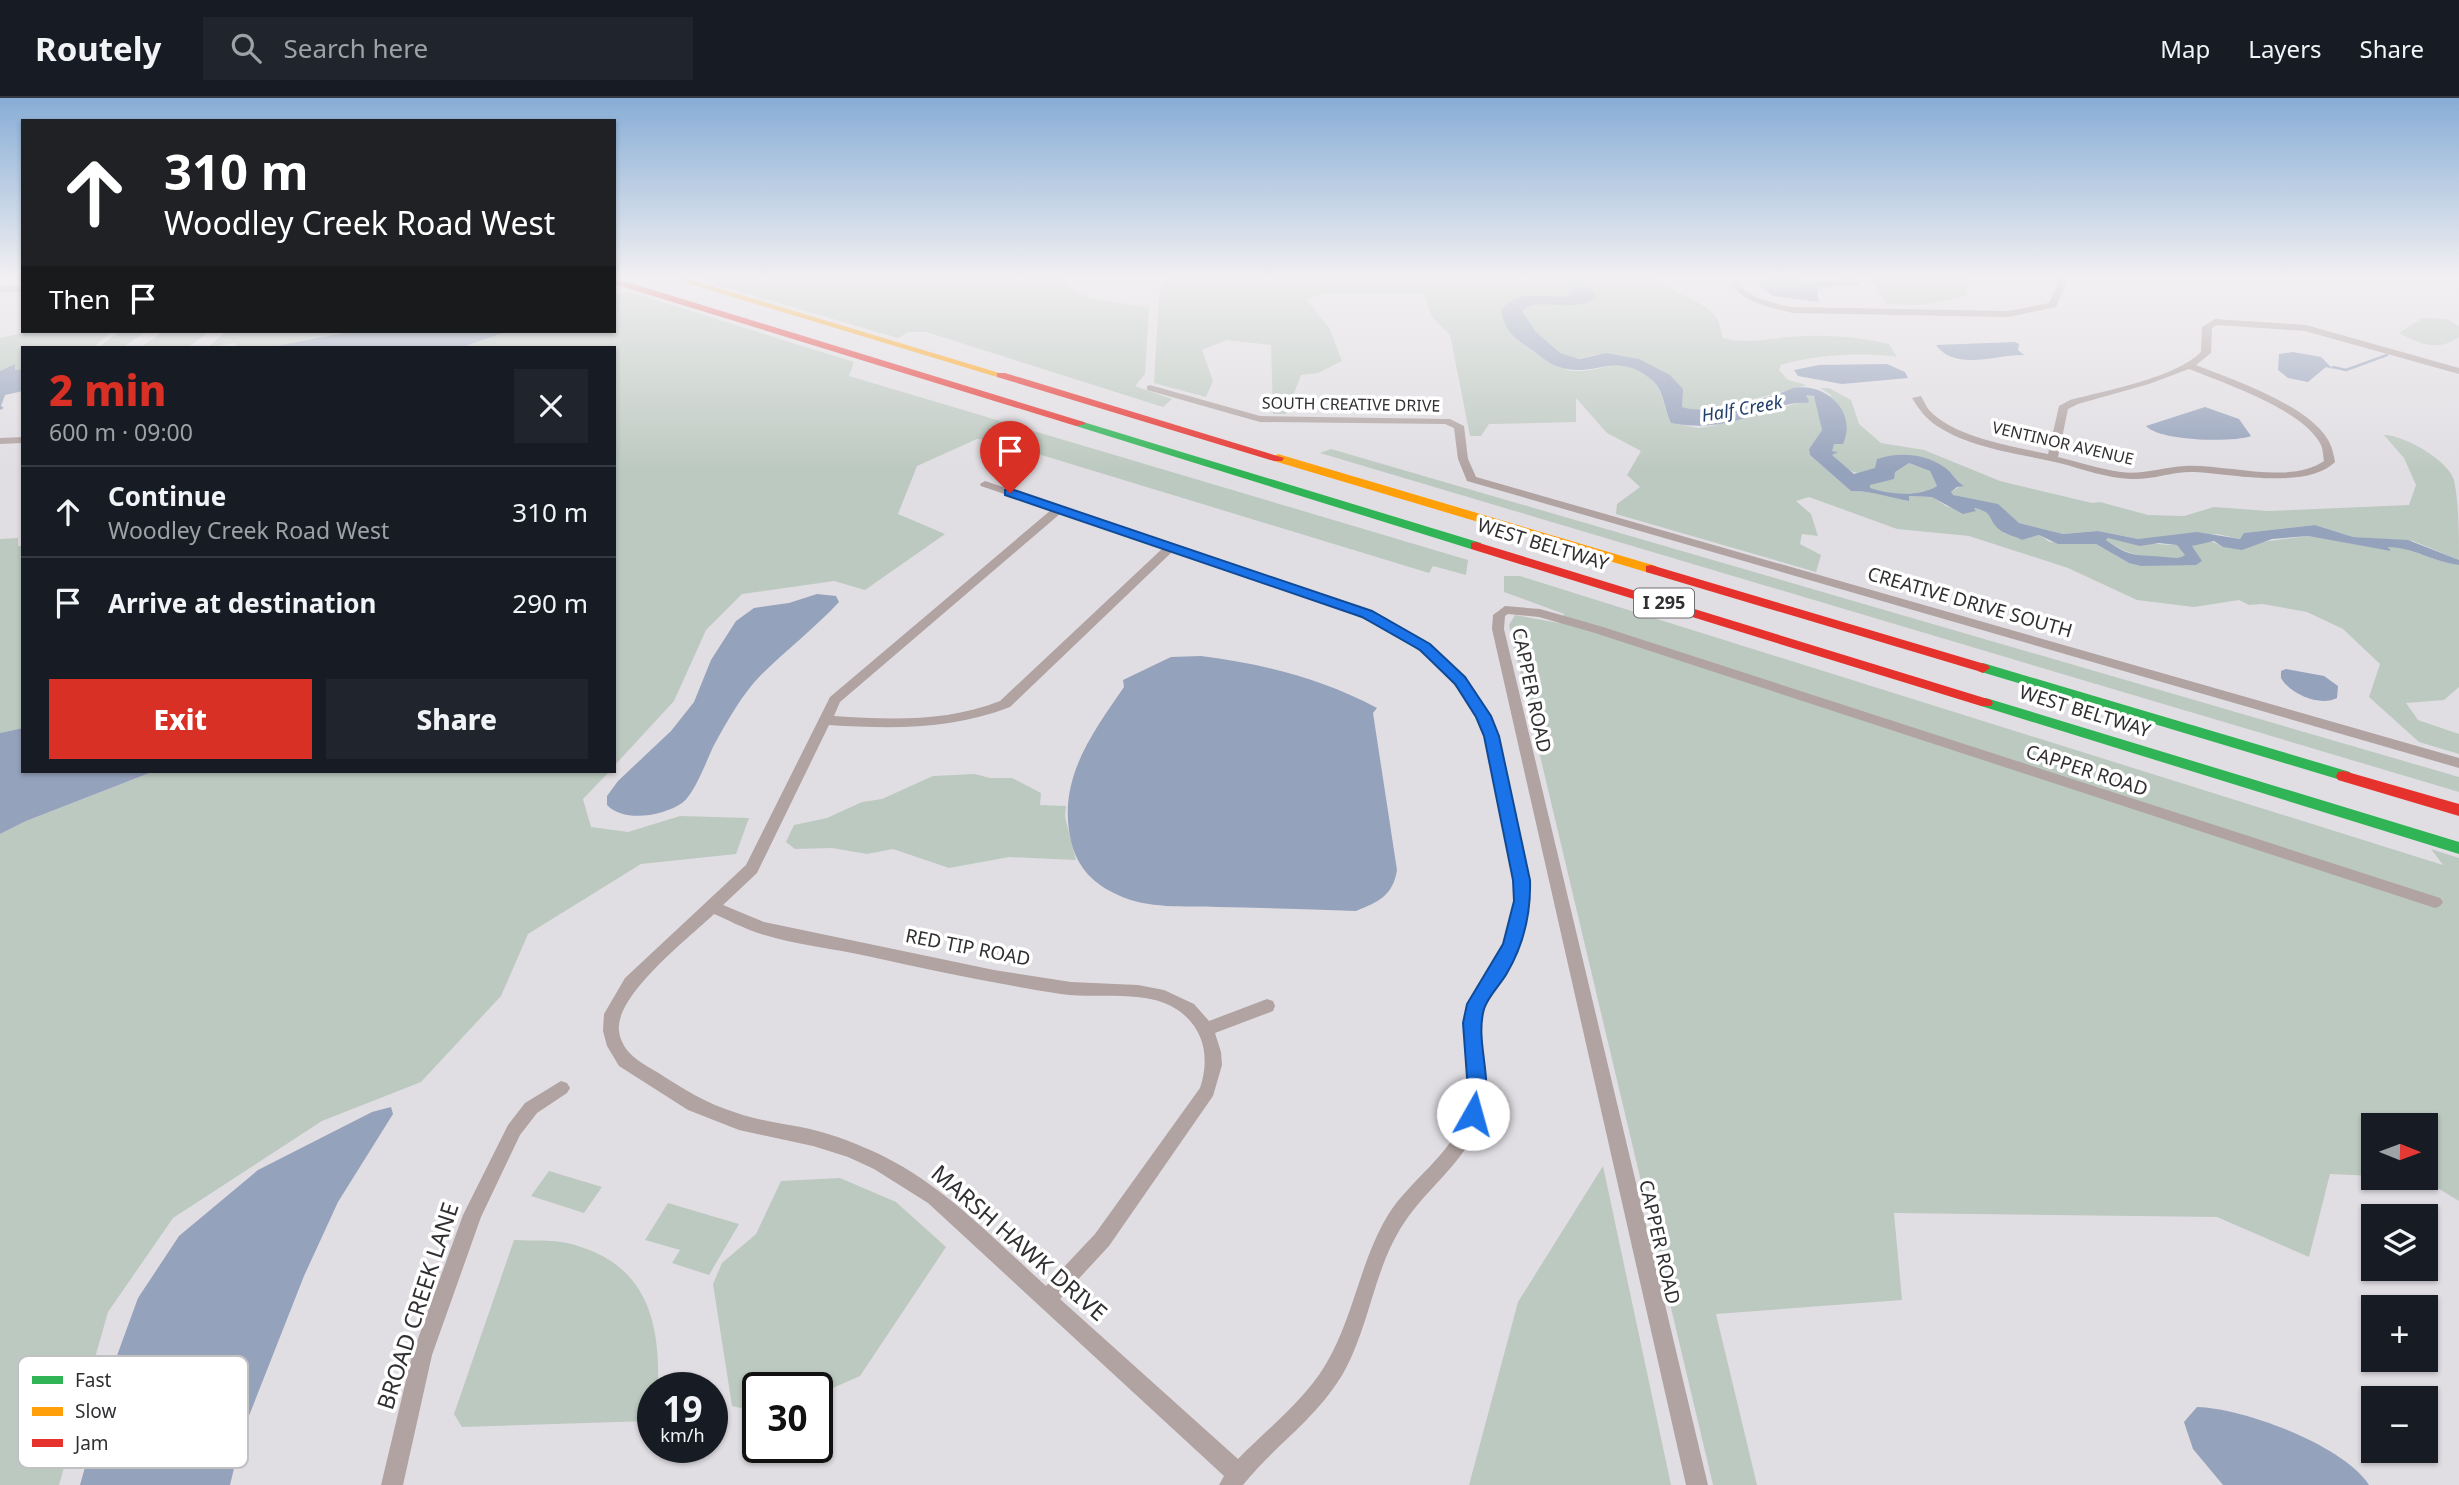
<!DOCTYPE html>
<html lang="en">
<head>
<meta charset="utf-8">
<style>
	:root { --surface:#171b24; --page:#20242c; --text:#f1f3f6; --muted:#9ea1a6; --line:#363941; --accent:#d93025 }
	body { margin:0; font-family:"Noto Sans",sans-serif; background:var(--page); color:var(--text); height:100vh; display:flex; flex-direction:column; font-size:26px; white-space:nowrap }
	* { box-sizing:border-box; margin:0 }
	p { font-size:23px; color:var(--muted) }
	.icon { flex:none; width:38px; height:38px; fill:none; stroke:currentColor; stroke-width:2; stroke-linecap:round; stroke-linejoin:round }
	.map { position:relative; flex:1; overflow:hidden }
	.sheet { position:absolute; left:21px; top:248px; width:595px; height:427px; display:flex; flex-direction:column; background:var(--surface); border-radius:0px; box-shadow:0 2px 5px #0004 }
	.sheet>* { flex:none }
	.hud { position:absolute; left:21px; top:21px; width:595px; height:214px; border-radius:0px; box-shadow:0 2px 5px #0004; background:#202124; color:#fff; overflow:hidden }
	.needle { width:46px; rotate:91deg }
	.fabs { position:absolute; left:2361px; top:1015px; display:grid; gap:14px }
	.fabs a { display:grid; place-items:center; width:77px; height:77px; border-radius:0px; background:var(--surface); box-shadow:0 2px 5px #0004; font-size:35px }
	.speed { position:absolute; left:637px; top:1274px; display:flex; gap:14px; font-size:35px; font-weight:700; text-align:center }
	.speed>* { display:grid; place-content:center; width:91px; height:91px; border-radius:50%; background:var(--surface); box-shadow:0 2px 5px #0004; line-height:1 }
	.speed small { font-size:18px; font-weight:400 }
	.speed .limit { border:4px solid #111; border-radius:10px; background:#fff; color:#111 }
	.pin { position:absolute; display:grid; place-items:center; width:60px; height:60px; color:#fff; margin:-72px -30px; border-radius:50% 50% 50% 0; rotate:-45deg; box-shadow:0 0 7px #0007 }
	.pin .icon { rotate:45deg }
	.me { position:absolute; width:77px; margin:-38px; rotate:7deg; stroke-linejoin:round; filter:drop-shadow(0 0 5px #0008) }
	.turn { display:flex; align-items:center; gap:24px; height:147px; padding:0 28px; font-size:32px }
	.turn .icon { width:91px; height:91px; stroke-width:2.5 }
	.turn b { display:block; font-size:49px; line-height:60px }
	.then { display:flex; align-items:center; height:66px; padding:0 28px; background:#0003; gap:14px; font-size:26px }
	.round { display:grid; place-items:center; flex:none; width:74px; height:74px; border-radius:0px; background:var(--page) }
	.overview { display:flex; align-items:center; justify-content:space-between; height:119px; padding:0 28px }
	h1 { font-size:42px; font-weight:800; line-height:52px; color:var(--accent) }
	.cta { display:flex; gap:14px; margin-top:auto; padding:14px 28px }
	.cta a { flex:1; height:80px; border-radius:0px; background:var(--accent); color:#fff; font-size:28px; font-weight:800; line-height:80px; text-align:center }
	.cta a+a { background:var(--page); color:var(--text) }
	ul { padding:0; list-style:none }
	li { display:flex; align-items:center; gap:21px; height:91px; padding:0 28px; border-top:2px solid var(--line) }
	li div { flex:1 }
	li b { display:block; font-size:26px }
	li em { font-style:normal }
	header { display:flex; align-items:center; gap:42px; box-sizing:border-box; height:98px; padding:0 35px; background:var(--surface); border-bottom:2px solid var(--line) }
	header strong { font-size:33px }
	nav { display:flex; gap:38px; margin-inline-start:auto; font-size:24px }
	.search { width:490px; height:63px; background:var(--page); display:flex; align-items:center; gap:18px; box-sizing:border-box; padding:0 24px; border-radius:0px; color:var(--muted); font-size:26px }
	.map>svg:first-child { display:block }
	.green { fill:#bcc9c0 }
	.water { fill:#95a2bb; fill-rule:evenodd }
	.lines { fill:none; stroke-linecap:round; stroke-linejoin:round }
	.stream { stroke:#95a2bb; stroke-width:2.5 }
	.street { fill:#b0a3a2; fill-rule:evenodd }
	.fast { fill:#30b455; fill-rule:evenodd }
	.slow { fill:#ff9f0a; fill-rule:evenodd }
	.jam { fill:#e5322d; fill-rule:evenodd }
	.route { fill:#1a73e8; stroke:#114b97; stroke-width:2 }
	.labels { text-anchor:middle; stroke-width:7; stroke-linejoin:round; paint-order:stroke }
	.far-street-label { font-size:16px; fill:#312f32; stroke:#fff }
	.far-water-label { font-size:18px; font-style:italic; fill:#223f6c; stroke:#fff }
	.shield { fill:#fff; stroke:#6f6d70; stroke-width:2 }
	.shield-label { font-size:18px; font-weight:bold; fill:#312f32 }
	.street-label { font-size:19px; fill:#312f32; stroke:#fff }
	.near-street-label { font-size:23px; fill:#312f32; stroke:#fff }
	.key { fill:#fff; stroke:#c1c1c2; stroke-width:2 }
	.key-label { font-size:19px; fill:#312f32 }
</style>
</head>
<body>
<header>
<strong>Routely</strong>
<div class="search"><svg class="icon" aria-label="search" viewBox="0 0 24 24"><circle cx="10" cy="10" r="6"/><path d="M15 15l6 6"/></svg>Search here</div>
<nav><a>Map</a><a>Layers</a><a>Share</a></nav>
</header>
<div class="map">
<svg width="2459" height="1387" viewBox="0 0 2459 1387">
	<rect width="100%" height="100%" fill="#e1dee3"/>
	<g class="green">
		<path d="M690 179H1067L1070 192C1091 204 1124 205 1149 210L1145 276 1135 288 1172 301 1163 309 926 234H909L898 240Z"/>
		<path d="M1164 179 1552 180 1571 187 1574 192 1569 198C1546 200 1518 191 1501 212 1514 224 1545 262 1559 269 1590 285 1626 247 1655 285 1664 297 1664 312 1671 325L1698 330 1712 328 1802 304 1806 297 1810 296 1817 302 1822 332 1809 351 1810 357 1851 393C1869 392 1891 400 1909 403L1908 398 1933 399 1946 408 1966 414 1972 410 1983 412 1990 415 2004 435 2022 442 2039 437 2050 444 2096 446 2129 465 2196 467 2192 448C2204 442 2212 442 2223 449L2308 438 2389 452 2387 448C2413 449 2433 464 2459 467V589L2444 602 2406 605 2418 622 2459 636V656L2419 644 2369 599 2380 566 2343 531 2307 514 2262 506 2249 507 2239 502 2194 509 2137 502 2068 470 1969 438 1897 431 1809 399 1796 403 1811 416 1818 438 1802 436 1800 446 1821 457 1816 474 1616 416 1617 406 1640 389 1627 377 1641 353 1607 335 1576 300V324L1489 326 1481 338H1470L1450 237 1432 219 1424 195H1324L1306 201 1330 231 1342 263 1318 275 1301 277 1286 316H1273L1271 247 1227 242 1202 252 1213 283 1206 299 1154 285 1159 199Z"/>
		<path d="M1579 179H1658C1672 198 1701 200 1716 219 1720 224 1721 235 1723 240 1745 246 1766 241 1789 239 1822 236 1857 238 1889 246L1897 259C1863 254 1813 257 1781 267L1779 272 1788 282 1807 287 1709 313 1693 314 1682 309 1670 278C1654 273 1609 256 1595 257 1585 258 1578 263 1568 259 1553 255 1524 229 1522 213L1535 205 1573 207 1595 195Z"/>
		<path d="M1870 179H1969L1967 197 1925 207 1886 206Z"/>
		<path d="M629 194 854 264 849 278 1468 462 1466 477 1433 468 1429 475 992 342 977 341 917 368 898 416 945 436 865 492 834 483 742 496 706 532 674 603 614 668V250H460L509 233H614V196Z"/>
		<path d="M2422 220 2447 221 2459 228V239C2438 254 2420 246 2399 235Z"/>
		<path d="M32 233H112L93 250H23V271L15 272 14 267 0 273V240Z"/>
		<path d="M120 233 145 234 122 250H98Z"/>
		<path d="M164 233H210L187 250H140Z"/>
		<path d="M227 233H354L311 244 267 250H238L234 245 207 250Z"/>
		<path d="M1820 290H1829L1851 302 1859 326 1881 345 1924 352 2000 383 2092 405 2100 404 2148 417 2184 418 2214 409 2268 413 2409 407 2416 387 2404 360 2384 337C2404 337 2448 362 2454 382 2459 407 2459 434 2459 462L2413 443 2353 439 2315 427 2245 435 2240 441 2217 436 2138 441 2098 433 2063 436 2019 425 2003 413 1952 397 1951 394 1962 387 1921 359 1863 375C1849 376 1841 366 1831 357L1837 354 1832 353 1831 297Z"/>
		<path d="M1331 351 2459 679V694L1320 355Z"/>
		<path d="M1909 365 1930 373 1937 388C1916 399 1894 397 1870 391V387Z"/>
		<path d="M18 440V448H23V630L0 635V441Z"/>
		<path d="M2108 440C2132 443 2154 447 2178 447L2186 457 2184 460C2155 462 2131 460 2106 442Z"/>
		<path d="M1504 478H1520L2443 767 2431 751 2459 760V1103L2421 1080H2412H2426V1027H2373V1078L2330 1076 2309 1159 2217 1119 1894 1115 1902 1202 1716 1216 1757 1387H1713L1509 527 1515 517 1559 525 1564 516 1504 494Z"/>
		<path d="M152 674H609L583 701 591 729 628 734 680 718 749 720 736 756 641 766 528 836 501 898 421 984 322 1023 173 1120 108 1214 59 1387H0V736L26 723Z"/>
		<path d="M975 676 990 680H1012L1041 695 1040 707 1066 708 1065 719 1076 762 1009 759 949 770 893 751 867 756 832 750 795 751 786 744 794 727 827 720 862 704 882 701 933 678Z"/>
		<path d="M1603 1068 1671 1387H1469L1518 1204Z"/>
		<path d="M549 1073 602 1089 584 1115 531 1098Z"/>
		<path d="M840 1080 896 1104 946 1149 860 1278 817 1297V1290H758V1314L732 1308 713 1186 722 1165 756 1136 781 1083Z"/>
		<path d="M668 1105 739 1126 709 1177 672 1165 680 1152 645 1142Z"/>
		<path d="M514 1142C535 1143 559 1141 578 1148 647 1169 660 1224 658 1288L653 1290 649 1323 462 1329 454 1316Z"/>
	</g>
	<g class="water">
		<path d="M1545 179H1579L1595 195 1596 200C1571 217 1540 197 1522 213L1536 234 1560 255 1579 261 1606 255 1639 261 1670 277 1683 291 1682 309C1703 318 1771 300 1793 290 1825 284 1858 313 1843 346H1834L1832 353 1838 354 1832 357 1854 376 1875 370 1877 361C1898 354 1924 355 1944 369 1952 374 1956 384 1964 388L1957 389 1951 394 1953 397 1998 406 2019 425 2063 436 2098 433 2138 441 2197 434 2240 441 2244 435 2315 427 2353 439 2408 442 2459 462V467C2433 464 2413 449 2388 449L2391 453 2308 438 2272 441 2242 452 2223 449 2214 443 2192 448 2202 463 2196 467 2141 468 2129 465 2096 446H2058L2039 437 2022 442C2015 438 2006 437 2000 432 1987 422 1995 414 1974 410L1976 413 1963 416 1932 399 1909 398V403C1891 400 1869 392 1851 393L1810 357 1809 351 1822 332 1814 298 1806 297 1809 303 1807 305C1785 303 1762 316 1742 321 1718 328 1696 330 1671 325 1664 311 1664 292 1652 282 1616 251 1595 281 1559 269 1549 266 1537 255 1528 249 1512 239 1504 230 1501 212 1518 190 1545 200 1569 198L1573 192 1571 187ZM1909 365 1930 373 1937 388C1918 399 1892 397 1870 390V387L1894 381 1895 374ZM2108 440 2140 448 2159 445 2177 447 2185 457C2178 462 2173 459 2165 459 2137 456 2132 461 2106 442Z"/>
		<path d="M1767 179H1792L1809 185 1851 179 1860 184 1858 188 1822 189 1817 193 1819 204 1773 198 1757 185Z"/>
		<path d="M354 233H509L460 250H267Z"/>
		<path d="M2015 244 2019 246 2018 252 2024 257C1998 256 1955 274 1936 247Z"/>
		<path d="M2293 254 2321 259 2333 271 2326 269 2308 284 2288 280 2278 272 2279 256Z"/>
		<path d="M15 266V272L23 271V293L5 297 1 308 4 310 0 312V273Z"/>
		<path d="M1887 266 1905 274 1908 280 1842 286 1798 278 1794 272 1819 267Z"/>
		<path d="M2205 309 2239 321 2251 338C2232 345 2159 343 2146 328Z"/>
		<path d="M817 496 836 498 839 504C815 530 786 552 761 577 742 596 726 625 713 649 707 662 694 697 682 705 663 718 624 725 607 707V698L618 683 671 633 694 604 711 562 736 523 754 510 789 505Z"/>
		<path d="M1201 558C1263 566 1321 580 1377 610L1373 615 1397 772C1393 798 1378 804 1356 813 1310 811 1263 810 1217 809 1185 808 1147 811 1118 797 1093 786 1077 769 1071 743 1057 682 1091 637 1124 589L1123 582 1171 559Z"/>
		<path d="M2286 571 2324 578 2338 588 2337 600C2320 609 2290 596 2281 580V573Z"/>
		<path d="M23 630V674H152L26 723 0 736V635Z"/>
		<path d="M391 1009 393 1016 338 1104 304 1178 243 1333 230 1387H80L115 1263 138 1200 179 1138 258 1072 372 1014Z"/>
		<path d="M2197 1309C2243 1310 2343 1347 2369 1387H2223L2193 1351 2184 1324Z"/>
	</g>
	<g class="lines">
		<path class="stream" d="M2333 269 2346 272 2387 257"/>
		<g class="street">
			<path d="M1732 179H1740L1739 187C1752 201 1776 206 1793 209L2008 213 2049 205 2058 186 2052 179H2061L2066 186 2056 209 2008 219 1793 215C1771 210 1745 205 1731 187Z"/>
			<rect x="0" y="188" width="23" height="6"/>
			<path d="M2215 221 2306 227 2459 270V276L2305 233 2217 227 2212 230 2211 255 2196 267C2233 282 2316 309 2331 348 2333 353 2334 359 2335 364 2307 392 2232 376 2195 374 2173 373 2153 382 2131 381 2106 380 2083 371 2059 365 2018 355 1972 351 1937 328 1925 320 1919 311 1912 300L1921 298C1923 302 1926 308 1929 312 1955 340 2012 348 2048 356L2059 308 2070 302C2107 292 2175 280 2201 254L2202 229ZM2189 271C2224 285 2304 312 2321 347 2323 351 2323 358 2324 363 2289 387 2226 366 2185 368 2163 369 2143 377 2121 374 2099 371 2079 364 2058 359L2068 311 2078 306 2149 286Z"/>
			<path d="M1150 287 1260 318 1450 321 1464 328 1468 361 1476 379 2459 660V670L1467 383 1458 361 1454 330 1445 326 1260 324 1147 292V288Z"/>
			<path d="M23 339V345L0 346V340Z"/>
			<path d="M985 383 1350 505C1413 532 1471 570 1497 636 1503 651 1504 668 1508 683 1515 716 1522 749 1529 782 1530 813 1526 842 1510 869 1502 881 1487 894 1483 908 1474 943 1492 979 1483 1014 1471 1060 1429 1087 1404 1125 1374 1170 1370 1226 1345 1272 1319 1319 1276 1346 1243 1387H1219L1224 1378 928 1105 874 1071 848 1059 813 1048 739 1032 688 1012 619 968 607 948 603 933 604 916 625 880 746 767 830 599 1051 412 981 388 980 386ZM1061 415 1163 450 1000 603C946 624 891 622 834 618L840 604ZM1173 453C1211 466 1248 479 1286 492 1344 512 1405 531 1447 579 1463 596 1478 617 1485 639 1491 660 1494 682 1498 704 1508 749 1522 793 1508 839 1499 866 1473 884 1467 911 1459 946 1476 983 1464 1018 1450 1058 1410 1082 1388 1117 1362 1160 1355 1210 1332 1255 1310 1299 1271 1327 1238 1361L1060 1201 1109 1148 1213 998 1222 967 1221 954 1215 935 1273 913 1275 908 1273 903 1267 901 1209 923 1194 906 1164 892 1138 887 1071 884 994 872 764 824 723 807 757 775 829 627C892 631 950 632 1010 609ZM714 816C728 822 743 830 758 835 790 846 834 851 867 858 931 872 996 886 1061 896 1094 901 1141 892 1171 908 1203 925 1211 957 1200 990L1095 1136 1046 1188C995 1142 946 1090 885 1059 861 1047 835 1037 810 1031 786 1026 760 1023 737 1015 707 1006 683 991 657 974 640 964 622 955 619 933 615 897 688 841 714 816Z"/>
			<path d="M1505 508 1540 511 1603 529 2440 800 2443 804 2440 808 2435 810 1595 535 1539 519 1508 516 1505 518 1504 531 1708 1387H1686L1492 531 1493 517Z"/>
			<path d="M561 983 567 985 570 990 567 995 537 1015 520 1037 481 1119 432 1257 403 1387H381L412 1257 463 1117 508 1027 525 1005Z"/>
		</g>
		<g class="fast">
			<path d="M1080 323 1481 445 1482 448 1481 451H1471L1076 328V324Z"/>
			<path d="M1983 565 2350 674 2352 678 2344 683 1978 573 1976 570 1978 567Z"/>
			<path d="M1986 600 2459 744V756L1981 608 1979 605 1981 602Z"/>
		</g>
		<g class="slow">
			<path d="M667 179H682L1006 277 997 279Z"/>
			<path d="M1278 356 1656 468 1658 471 1651 475 1646 474 1274 363 1272 360Z"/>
		</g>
		<g class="jam">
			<path d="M614 180 1084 324 1086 326 1076 328 614 186Z"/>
			<path d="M997 275H1005L1284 360 1282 363H1274L997 279Z"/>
			<path d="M1476 444 1991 602 1993 605 1991 608H1981L1471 451V445Z"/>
			<path d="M1651 467 1988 567 1990 570 1983 575 1978 573 1646 474V468Z"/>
			<path d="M2344 673 2459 706V718L2338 682 2336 678 2338 674Z"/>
		</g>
	</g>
	<linearGradient id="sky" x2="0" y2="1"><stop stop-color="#87add6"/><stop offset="0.48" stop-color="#f2f0f2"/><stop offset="1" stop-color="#f2f0f2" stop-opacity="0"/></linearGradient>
	<rect width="2459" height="373" fill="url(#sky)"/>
	<path class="route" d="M1005 392H1014L1372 513 1430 546 1465 579 1491 618 1499 638 1530 782C1531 815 1524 846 1507 875 1501 886 1488 898 1484 911 1474 947 1497 986 1480 1022L1473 1025 1466 1022 1463 1016 1468 993 1463 925 1467 906 1503 846 1514 803 1513 782 1484 638 1476 619 1455 586 1420 552 1362 519 1005 397Z"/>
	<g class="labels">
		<g class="far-street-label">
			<text transform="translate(1351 306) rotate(1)" y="6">SOUTH CREATIVE DRIVE</text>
			<text transform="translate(2063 345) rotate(13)" y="6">VENTINOR AVENUE</text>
		</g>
		<g class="far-water-label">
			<text transform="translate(1742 311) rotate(-10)" y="6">Half Creek</text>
		</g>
		<rect class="shield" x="1634" y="490.5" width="60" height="29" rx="5"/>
		<g class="shield-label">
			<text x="1664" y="511">I 295</text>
		</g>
		<g class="street-label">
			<text transform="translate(1543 446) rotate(17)" y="7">WEST BELTWAY</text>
			<text transform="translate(1970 504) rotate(16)" y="7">CREATIVE DRIVE SOUTH</text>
			<text transform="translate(1532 592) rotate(78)" y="7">CAPPER ROAD</text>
			<text transform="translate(2085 613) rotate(17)" y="7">WEST BELTWAY</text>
			<text transform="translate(2087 672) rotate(18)" y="7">CAPPER ROAD</text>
			<text transform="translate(968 849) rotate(11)" y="7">RED TIP ROAD</text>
			<text transform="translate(1660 1144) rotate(77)" y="7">CAPPER ROAD</text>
		</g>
		<g class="near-street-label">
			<text transform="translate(1019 1145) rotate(41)" y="8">MARSH HAWK DRIVE</text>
			<text transform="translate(418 1208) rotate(-72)" y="8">BROAD CREEK LANE</text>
		</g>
	</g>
	<rect x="18" y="1258" width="230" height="112" rx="10" class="key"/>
	<rect x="32" y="1278" width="31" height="8" fill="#30b455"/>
	<rect x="32" y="1309" width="31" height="9" fill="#ff9f0a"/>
	<rect x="32" y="1341" width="31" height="8" fill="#e5322d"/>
	<g class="key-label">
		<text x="75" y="1289">Fast</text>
		<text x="75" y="1320">Slow</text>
		<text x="75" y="1352">Jam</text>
	</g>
</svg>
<div class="fabs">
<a><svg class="needle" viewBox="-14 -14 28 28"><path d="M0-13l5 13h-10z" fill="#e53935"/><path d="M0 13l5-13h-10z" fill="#9ea1a6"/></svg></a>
<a><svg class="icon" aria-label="layers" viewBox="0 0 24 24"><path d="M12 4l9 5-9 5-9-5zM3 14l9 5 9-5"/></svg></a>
<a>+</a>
<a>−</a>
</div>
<div class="speed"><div>19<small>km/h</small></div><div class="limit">30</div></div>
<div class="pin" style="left:1010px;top:395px;background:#d93025"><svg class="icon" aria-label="arrive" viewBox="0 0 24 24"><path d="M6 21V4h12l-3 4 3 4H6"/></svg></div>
<svg class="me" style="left:1473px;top:1016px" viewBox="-20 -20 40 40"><circle r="19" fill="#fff"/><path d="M0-13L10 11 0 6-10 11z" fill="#1a73e8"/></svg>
<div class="hud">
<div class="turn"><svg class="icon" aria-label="ahead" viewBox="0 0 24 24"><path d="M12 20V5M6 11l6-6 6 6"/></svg><div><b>310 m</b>Woodley Creek Road West</div></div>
<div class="then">Then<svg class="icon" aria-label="arrive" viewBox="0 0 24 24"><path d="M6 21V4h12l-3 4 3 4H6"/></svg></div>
</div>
<section class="sheet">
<div class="overview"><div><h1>2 min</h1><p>600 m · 09:00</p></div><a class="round"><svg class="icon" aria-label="close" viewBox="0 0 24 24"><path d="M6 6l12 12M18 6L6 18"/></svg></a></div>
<ul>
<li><svg class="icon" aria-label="ahead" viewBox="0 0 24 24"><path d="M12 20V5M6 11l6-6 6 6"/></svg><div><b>Continue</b><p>Woodley Creek Road West</p></div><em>310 m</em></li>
<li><svg class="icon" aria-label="arrive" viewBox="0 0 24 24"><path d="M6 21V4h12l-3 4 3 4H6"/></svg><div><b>Arrive at destination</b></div><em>290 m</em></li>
</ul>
<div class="cta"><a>Exit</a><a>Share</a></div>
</section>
</div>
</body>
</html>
